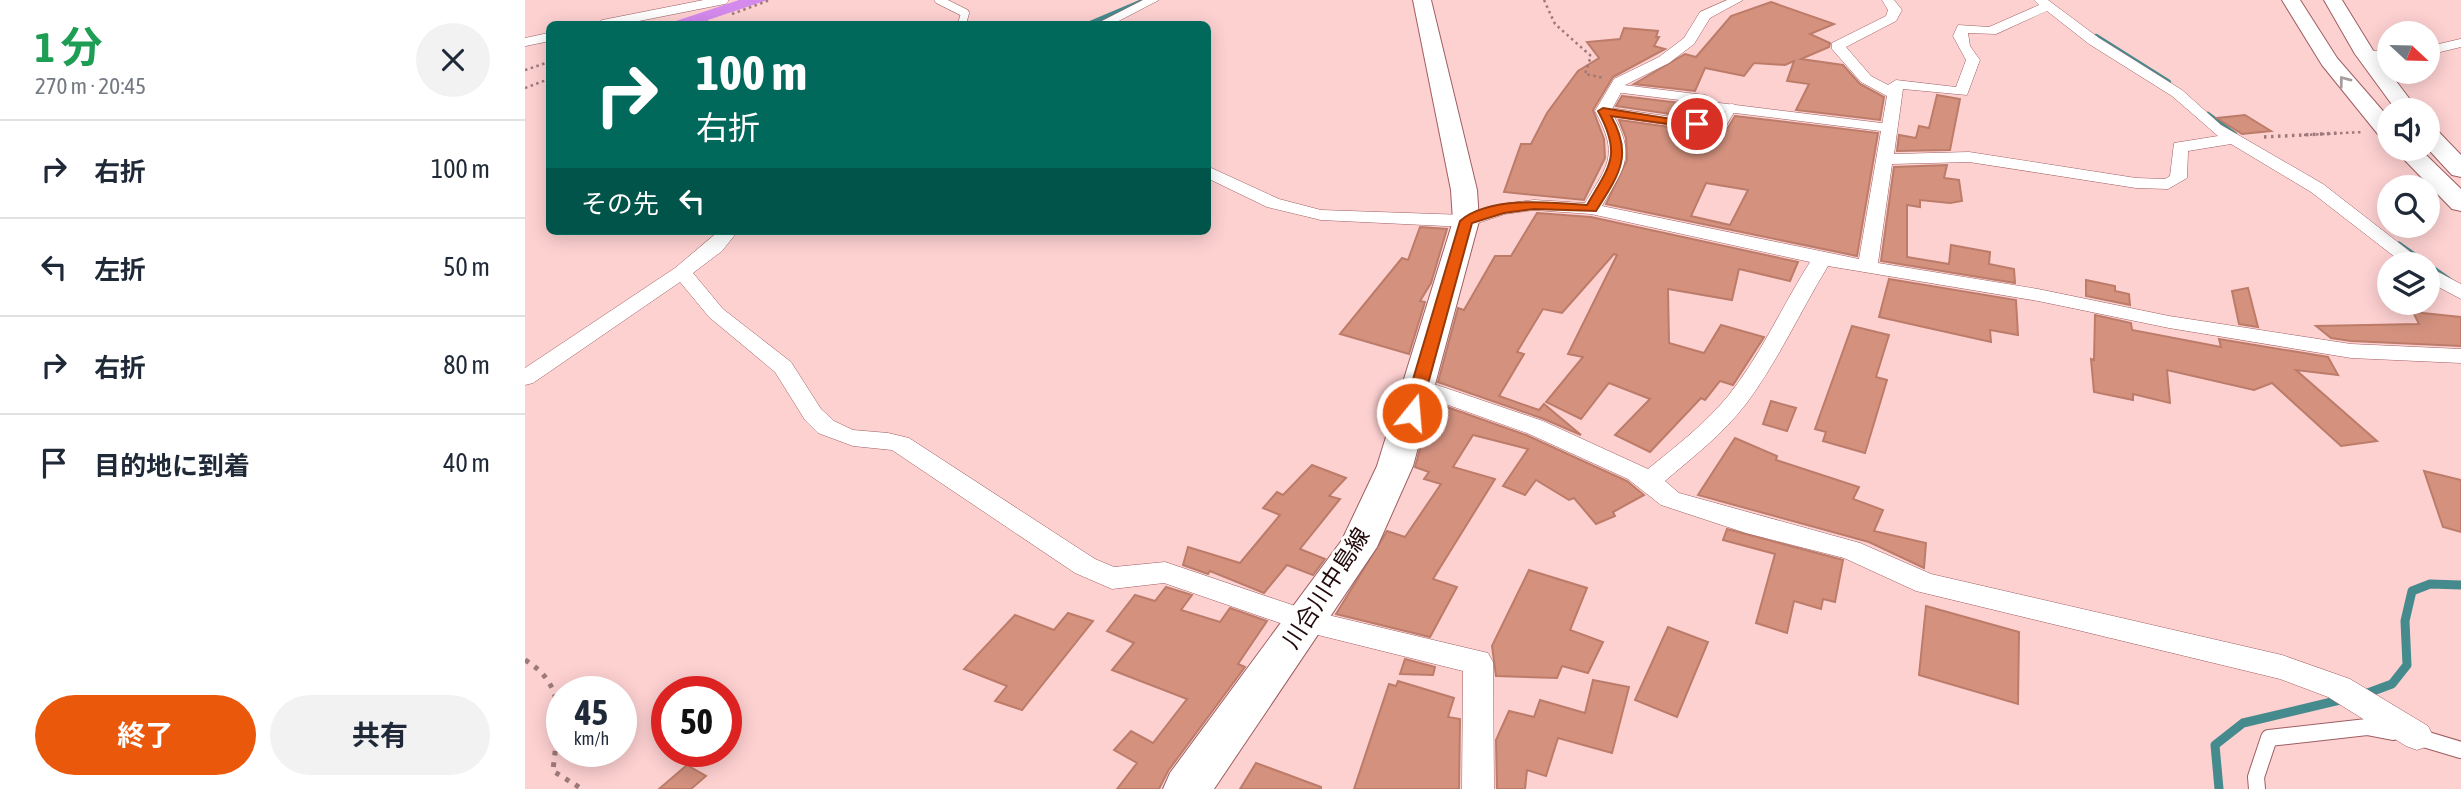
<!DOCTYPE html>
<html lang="ja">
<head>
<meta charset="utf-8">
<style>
	:root { --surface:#fff; --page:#f2f2f3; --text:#1f2937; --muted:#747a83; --line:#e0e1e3; --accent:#ea580c }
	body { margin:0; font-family:"Asap Condensed","Noto Sans JP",sans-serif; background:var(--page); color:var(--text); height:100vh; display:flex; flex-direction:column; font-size:26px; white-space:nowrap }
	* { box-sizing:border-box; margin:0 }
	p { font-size:23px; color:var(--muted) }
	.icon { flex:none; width:38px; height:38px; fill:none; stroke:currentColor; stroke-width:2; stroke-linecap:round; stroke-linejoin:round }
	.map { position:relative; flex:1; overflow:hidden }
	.details { display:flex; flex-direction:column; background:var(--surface); width:525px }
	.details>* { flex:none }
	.guide { position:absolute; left:21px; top:21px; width:665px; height:214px; border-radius:10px; box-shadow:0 4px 18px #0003; background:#00695c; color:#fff; overflow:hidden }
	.needle { width:46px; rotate:112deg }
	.fabs { position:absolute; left:1852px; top:21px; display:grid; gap:14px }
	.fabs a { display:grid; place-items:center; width:63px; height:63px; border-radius:50%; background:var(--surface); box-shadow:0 4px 18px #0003; font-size:35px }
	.speed { position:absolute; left:21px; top:676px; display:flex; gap:14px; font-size:35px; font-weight:700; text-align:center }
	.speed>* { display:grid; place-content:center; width:91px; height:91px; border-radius:50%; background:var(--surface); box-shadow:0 4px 18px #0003; line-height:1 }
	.speed small { font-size:18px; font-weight:400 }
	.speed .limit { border:10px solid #d22; background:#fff; color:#111 }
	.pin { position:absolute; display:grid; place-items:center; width:60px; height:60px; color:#fff; margin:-30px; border:4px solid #fff; border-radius:50%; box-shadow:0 2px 7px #0007 }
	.me { position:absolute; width:77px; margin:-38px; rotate:17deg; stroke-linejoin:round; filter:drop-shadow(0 0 5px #0008) }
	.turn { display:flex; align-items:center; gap:24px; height:147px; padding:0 35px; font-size:32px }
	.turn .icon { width:91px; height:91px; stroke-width:2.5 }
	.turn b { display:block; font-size:49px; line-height:60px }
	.then { display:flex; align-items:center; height:66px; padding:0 35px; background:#0003; gap:14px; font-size:26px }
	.round { display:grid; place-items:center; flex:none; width:74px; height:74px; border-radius:37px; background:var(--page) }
	.overview { display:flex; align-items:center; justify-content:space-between; height:119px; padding:0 35px }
	h1 { font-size:42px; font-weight:700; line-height:52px; color:#1e9e55 }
	.primary-button { display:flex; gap:14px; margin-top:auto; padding:14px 35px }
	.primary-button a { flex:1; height:80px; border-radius:42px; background:var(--accent); color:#fff; font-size:28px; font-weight:700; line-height:80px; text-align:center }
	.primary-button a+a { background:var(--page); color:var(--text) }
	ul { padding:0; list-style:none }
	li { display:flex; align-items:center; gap:21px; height:98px; padding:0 35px; border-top:2px solid var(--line) }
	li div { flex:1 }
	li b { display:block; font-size:26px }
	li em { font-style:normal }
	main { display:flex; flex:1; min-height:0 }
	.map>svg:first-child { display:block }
	.green { fill:#d48aed }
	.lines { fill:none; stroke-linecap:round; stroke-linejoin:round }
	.stream-far2 { stroke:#458b8e; stroke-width:4.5 }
	.stream-far1 { stroke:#458b8e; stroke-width:5 }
	.stream { stroke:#458b8e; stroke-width:9 }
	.building { fill:#d3917e; stroke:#bc7c69; stroke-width:2; fill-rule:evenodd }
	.service-far1-casing { stroke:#9f5e61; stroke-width:9 }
	.service-casing { stroke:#9f5e61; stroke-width:18 }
	.minor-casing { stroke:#9f5e61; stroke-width:1 }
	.secondary-casing { stroke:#9f5e61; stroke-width:2 }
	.path-far2 { stroke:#9d797a; stroke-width:2.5; stroke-dasharray:2.5 3.5; stroke-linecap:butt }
	.path-far1 { stroke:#9d797a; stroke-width:3.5; stroke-dasharray:2.5 4.5; stroke-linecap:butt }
	.path { stroke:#9d797a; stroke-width:5; stroke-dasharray:4.5 7; stroke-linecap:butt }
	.service-far1 { stroke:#fff; stroke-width:8 }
	.service { stroke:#fff; stroke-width:16 }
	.minor { fill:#fff; fill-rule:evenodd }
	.secondary { fill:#fff; fill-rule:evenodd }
	.oneway { stroke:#a79d9d }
	.route { fill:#ea580c; stroke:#983908; stroke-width:2 }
	.labels { text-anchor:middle; stroke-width:6; stroke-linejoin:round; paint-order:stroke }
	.street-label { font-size:23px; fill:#22090b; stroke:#fff }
</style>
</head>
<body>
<main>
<section class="details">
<div class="overview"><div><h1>1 分</h1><p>270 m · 20:45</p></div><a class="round"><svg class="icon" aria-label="close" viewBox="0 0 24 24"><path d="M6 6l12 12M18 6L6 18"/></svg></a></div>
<ul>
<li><svg class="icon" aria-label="right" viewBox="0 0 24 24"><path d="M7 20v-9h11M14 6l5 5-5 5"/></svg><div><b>右折</b></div><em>100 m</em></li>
<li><svg class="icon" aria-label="left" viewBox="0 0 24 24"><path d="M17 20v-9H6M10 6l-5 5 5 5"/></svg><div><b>左折</b></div><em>50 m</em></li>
<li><svg class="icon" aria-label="right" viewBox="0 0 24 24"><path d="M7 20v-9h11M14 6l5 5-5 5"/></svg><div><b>右折</b></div><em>80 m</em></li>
<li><svg class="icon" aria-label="arrive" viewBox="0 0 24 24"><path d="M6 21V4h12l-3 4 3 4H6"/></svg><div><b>目的地に到着</b></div><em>40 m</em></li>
</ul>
<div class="primary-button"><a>終了</a><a>共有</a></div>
</section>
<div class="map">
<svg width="1936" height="789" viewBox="0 0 1936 789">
	<rect width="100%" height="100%" fill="#fed1d1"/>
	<path class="green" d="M214 0H243L171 24H142Z"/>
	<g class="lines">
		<g class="stream-far2">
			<path d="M563 24 620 0"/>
			<path d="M1571 36 1644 82"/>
			<path d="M1683 114 1710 134"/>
		</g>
		<path class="stream-far1" d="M1874 244 1936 288"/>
		<g class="stream">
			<path d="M1840 694 1867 684 1882 665 1880 621 1887 591 1905 584 1936 585"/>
			<path d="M1694 789 1690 745 1718 723 1819 699"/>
		</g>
	</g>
	<g class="building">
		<path d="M1246 2 1309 24 1285 34 1305 43 1304 47 1276 59 1318 65 1335 84 1359 97 1355 120 1271 110 1284 84 1262 81 1269 61 1260 65 1229 63 1219 76 1180 68 1170 91 1109 84 1160 54 1171 57 1206 16Z"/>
		<path d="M1099 28 1133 31 1131 37H1134L1129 46 1140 49 1088 77 1068 110 1079 139 1080 158 1059 200 979 192 996 144H1006L1022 113 1053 71 1074 58 1062 42 1095 39Z"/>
		<path d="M1412 95 1435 99 1425 150 1372 151 1374 135 1391 138 1394 126 1404 128Z"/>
		<path d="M1097 96 1164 104 1177 111 1196 114 1192 121 1091 106Z"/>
		<path d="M1720 115 1746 131 1717 134 1692 118Z"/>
		<path d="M1210 116 1353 133 1332 256 1081 204 1102 160 1101 138 1094 120 1195 134 1201 131ZM1181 183 1223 190 1205 225 1166 216Z"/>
		<path d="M1422 165 1419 178 1434 180 1437 201 1425 203 1395 200V207L1382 205V257L1424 264 1426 245 1465 252 1464 264 1489 269 1490 283 1356 261 1369 167Z"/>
		<path d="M1012 213 1066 217 1273 262 1265 281 1214 269 1207 300 1143 289 1144 343 1179 353 1196 325 1239 337 1208 385 1195 381 1180 400 1176 398 1125 452 1090 435 1125 399 1084 383 1056 419 1021 402 1058 357 1043 354 1092 255 1089 254 1037 313 1018 309 992 352 999 354 974 396 1014 410 1019 404 1056 435 1019 419 913 382 933 308 939 310 970 256H986Z"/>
		<path d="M895 227 922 229 906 283 895 301 900 302 884 354 815 334 877 258 883 260Z"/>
		<path d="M1364 279 1491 300 1493 335 1465 330 1466 342 1354 317Z"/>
		<path d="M1561 280 1590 286V291L1604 294 1605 305 1561 296Z"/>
		<path d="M1723 288 1733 327 1714 324 1707 291Z"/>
		<path d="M1888 312 1936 317V346L1826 341 1806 338 1791 326 1894 324Z"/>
		<path d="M1570 315 1606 323 1607 330 1696 347 1694 339 1803 357 1813 375 1771 370 1852 441 1816 446 1747 383 1729 390 1642 370 1645 403 1608 394V400L1569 392 1566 359 1569 360Z"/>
		<path d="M1327 326 1364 335 1351 377 1362 380 1340 453 1298 441 1301 432 1290 429Z"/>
		<path d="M1246 401 1271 408 1262 431 1238 424Z"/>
		<path d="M908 402 1001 435 1102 481 1119 495 1088 512 1090 516 1071 524 1049 498 1044 500 1011 480 1000 495 978 486 1003 449 948 435 928 467 970 479 908 579 932 587 905 637 811 614 862 531 880 537 916 484 899 479 904 472 890 467Z"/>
		<path d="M1210 438 1252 456 1251 460 1334 487 1328 499 1358 510 1349 531 1401 543 1399 568 1344 542 1173 495Z"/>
		<path d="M787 465 821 478 804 496 815 499 775 549 800 559 788 575 762 565 739 593 685 571 683 574 658 565 663 547 715 563 755 515 738 508 752 492 758 495Z"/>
		<path d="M1899 471 1936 480V532L1918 527Z"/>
		<path d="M1202 529 1318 560 1310 602 1298 599 1296 609 1269 601 1262 633 1231 623 1250 554 1198 540Z"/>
		<path d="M1004 570 1062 588 1045 630 1078 642 1063 673 1037 666 1032 678 971 676 967 646Z"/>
		<path d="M641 587 667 595 656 610 695 622 705 608 742 621 713 664 720 667 643 771 634 789H592L612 763 589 750 606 731 628 743 662 699 587 670 609 643 582 631 610 595 630 601Z"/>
		<path d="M1401 606 1494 632 1493 704 1394 675Z"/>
		<path d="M543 613 568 621 497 710 470 701 482 686 439 669 490 615 529 630Z"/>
		<path d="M1143 627 1183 642 1152 717 1110 700Z"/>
		<path d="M880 659 910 667 908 675 875 674Z"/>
		<path d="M1068 680 1104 687 1087 753 1033 738 1021 776 1002 770 1000 789H972L971 740 984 711 1009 717 1015 700 1060 713Z"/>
		<path d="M873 681 929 698 923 717 935 719 934 789H829L864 684 871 686Z"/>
		<path d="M731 763 796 787V789H715Z"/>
		<path d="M162 765 181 776 166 789H134Z"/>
	</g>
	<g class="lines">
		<defs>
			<g id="service-far1">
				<path d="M414 0 440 13 437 24"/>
				<path d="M78 24 199 0"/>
				<path d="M0 42 24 37"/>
				<path d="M1902 51 1936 43"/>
				<path d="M1840 54 1864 56"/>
				<path d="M1090 88 1179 99 1178 105 1364 128"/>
				<path d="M1078 111 1195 128 1207 108"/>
			</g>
			<g id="service">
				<path d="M1889 736 1936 750"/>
				<path d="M1732 789 1731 777 1744 738 1842 727 1868 732"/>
			</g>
			<g id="minor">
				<path d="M618 0H634L588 24H571Z"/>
				<path d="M1202 0H1218L1185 18 1169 44 1144 63 1100 85 1086 111C1111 155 1101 165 1077 206L1334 259 1362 96 1336 82 1307 49V43L1361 16 1363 10 1357 0H1369L1377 10 1371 21 1321 47 1346 76 1363 85 1371 80 1431 87 1441 60 1428 36 1433 25 1464 27 1514 5 1509 0H1523L1574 38 1657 90 1696 125 1798 184 1901 264H1879L1786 192 1706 144 1663 151 1662 178 1643 189 1611 188 1444 162 1367 164 1353 263 1513 289 1644 316 1826 344 1936 349V363L1826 358 1644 328 1513 301 1303 266C1275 312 1253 361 1221 404 1198 434 1168 457 1140 481L1154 493 1335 543 1406 574 1757 655 1825 679 1903 726 1908 736 1903 746 1892 750 1881 746 1803 697 1755 679 1391 591 1319 558 1221 533 1136 505 1103 479 1002 433 887 392 884 387 887 382H903L1018 421 1123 469C1151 446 1180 424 1203 396 1236 355 1257 306 1285 262L1066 214 1009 210 980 214 941 227 796 220 742 207 682 178V166L754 199 796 210 940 215 977 204 1009 200 1060 203C1084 164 1094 154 1070 111L1089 79 1134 57 1159 38 1175 12ZM1522 11 1564 44 1647 96 1693 136 1649 143 1645 176 1640 179 1611 178 1444 152 1369 154 1378 89 1442 95 1455 60 1445 46 1443 33 1471 34Z"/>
				<path d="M194 231H213L197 251 168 273 198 309 266 362 296 409 309 421 328 430 363 433 384 438 570 559 589 567 640 562 782 610 963 653 968 662 969 789H937L938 671 781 632 639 583 587 589 550 573 367 450 328 446 293 433 280 420 250 372 184 317 155 282 8 383 0 385V368L150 268Z"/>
				<path d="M1902 266 1936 284V299L1902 281Z"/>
			</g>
			<g id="secondary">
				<path d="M888 0H906L952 190 954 221 888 466 852 547 689 789H638L645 773 817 540 852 466 928 221 926 190Z"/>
				<path d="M1757 0H1775L1812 58 1864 118V140L1856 138 1797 65Z"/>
				<path d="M1799 0H1817L1849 52 1893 110H1871L1830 54Z"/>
				<path d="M1902 126 1910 128 1936 155V177L1927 175 1902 148Z"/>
				<path d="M1869 149H1895L1936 189V211L1927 209Z"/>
			</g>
		</defs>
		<use href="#service-far1" class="service-far1-casing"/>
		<use href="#service" class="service-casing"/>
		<use href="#minor" class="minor-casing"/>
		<use href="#secondary" class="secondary-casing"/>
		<g class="path-far2">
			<path d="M1019 0 1030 24 1066 56 1060 74 1079 78"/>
			<path d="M207 14 245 0"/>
			<path d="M175 24 185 21"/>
			<path d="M0 70 24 62"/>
			<path d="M0 88 24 79"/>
			<path d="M1779 135 1838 132"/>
		</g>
		<path class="path-far1" d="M1739 137 1814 133"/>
		<path class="path" d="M0 660C45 687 32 726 28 771L57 789"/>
		<use href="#service-far1" class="service-far1"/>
		<use href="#service" class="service"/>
		<use href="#minor" class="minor"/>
		<use href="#secondary" class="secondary"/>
	</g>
	<defs><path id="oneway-chevron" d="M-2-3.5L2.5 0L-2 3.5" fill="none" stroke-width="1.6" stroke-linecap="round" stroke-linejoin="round" transform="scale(1.75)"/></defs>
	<use class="oneway" href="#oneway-chevron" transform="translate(1819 81) rotate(-127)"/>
	<path class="route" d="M1078 108 1178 124 1172 128 1086 116C1109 156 1093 176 1071 211L1009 209 979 213 947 223 895 413 892 417H881L878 413 935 221C964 196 1026 202 1062 205 1085 165 1097 155 1073 111Z"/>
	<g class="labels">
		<g class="street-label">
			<text transform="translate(801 588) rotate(-57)" y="8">川合川中島線</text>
		</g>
	</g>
</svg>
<div class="fabs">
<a><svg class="needle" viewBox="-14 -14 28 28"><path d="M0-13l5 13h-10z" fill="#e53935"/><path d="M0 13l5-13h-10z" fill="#747a83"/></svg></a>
<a><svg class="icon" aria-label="sound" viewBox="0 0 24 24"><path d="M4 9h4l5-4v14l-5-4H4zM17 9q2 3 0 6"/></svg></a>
<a><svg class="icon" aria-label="search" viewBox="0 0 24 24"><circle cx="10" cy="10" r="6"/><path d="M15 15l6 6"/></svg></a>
<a><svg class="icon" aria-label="layers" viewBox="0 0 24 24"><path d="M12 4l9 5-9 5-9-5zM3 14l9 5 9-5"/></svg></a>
</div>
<div class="speed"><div>45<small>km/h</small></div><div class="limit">50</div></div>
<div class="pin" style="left:1172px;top:124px;background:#d93025"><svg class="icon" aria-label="arrive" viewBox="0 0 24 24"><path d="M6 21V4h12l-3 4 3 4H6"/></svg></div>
<svg class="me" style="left:887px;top:413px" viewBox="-20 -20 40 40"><circle r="17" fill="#ea580c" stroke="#fff" stroke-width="3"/><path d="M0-11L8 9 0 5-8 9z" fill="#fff"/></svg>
<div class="guide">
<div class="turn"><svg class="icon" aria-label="right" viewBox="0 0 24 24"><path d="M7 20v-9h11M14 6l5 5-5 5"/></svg><div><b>100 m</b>右折</div></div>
<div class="then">その先<svg class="icon" aria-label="left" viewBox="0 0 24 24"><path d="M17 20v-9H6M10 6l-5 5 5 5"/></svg></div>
</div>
</div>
</main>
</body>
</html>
